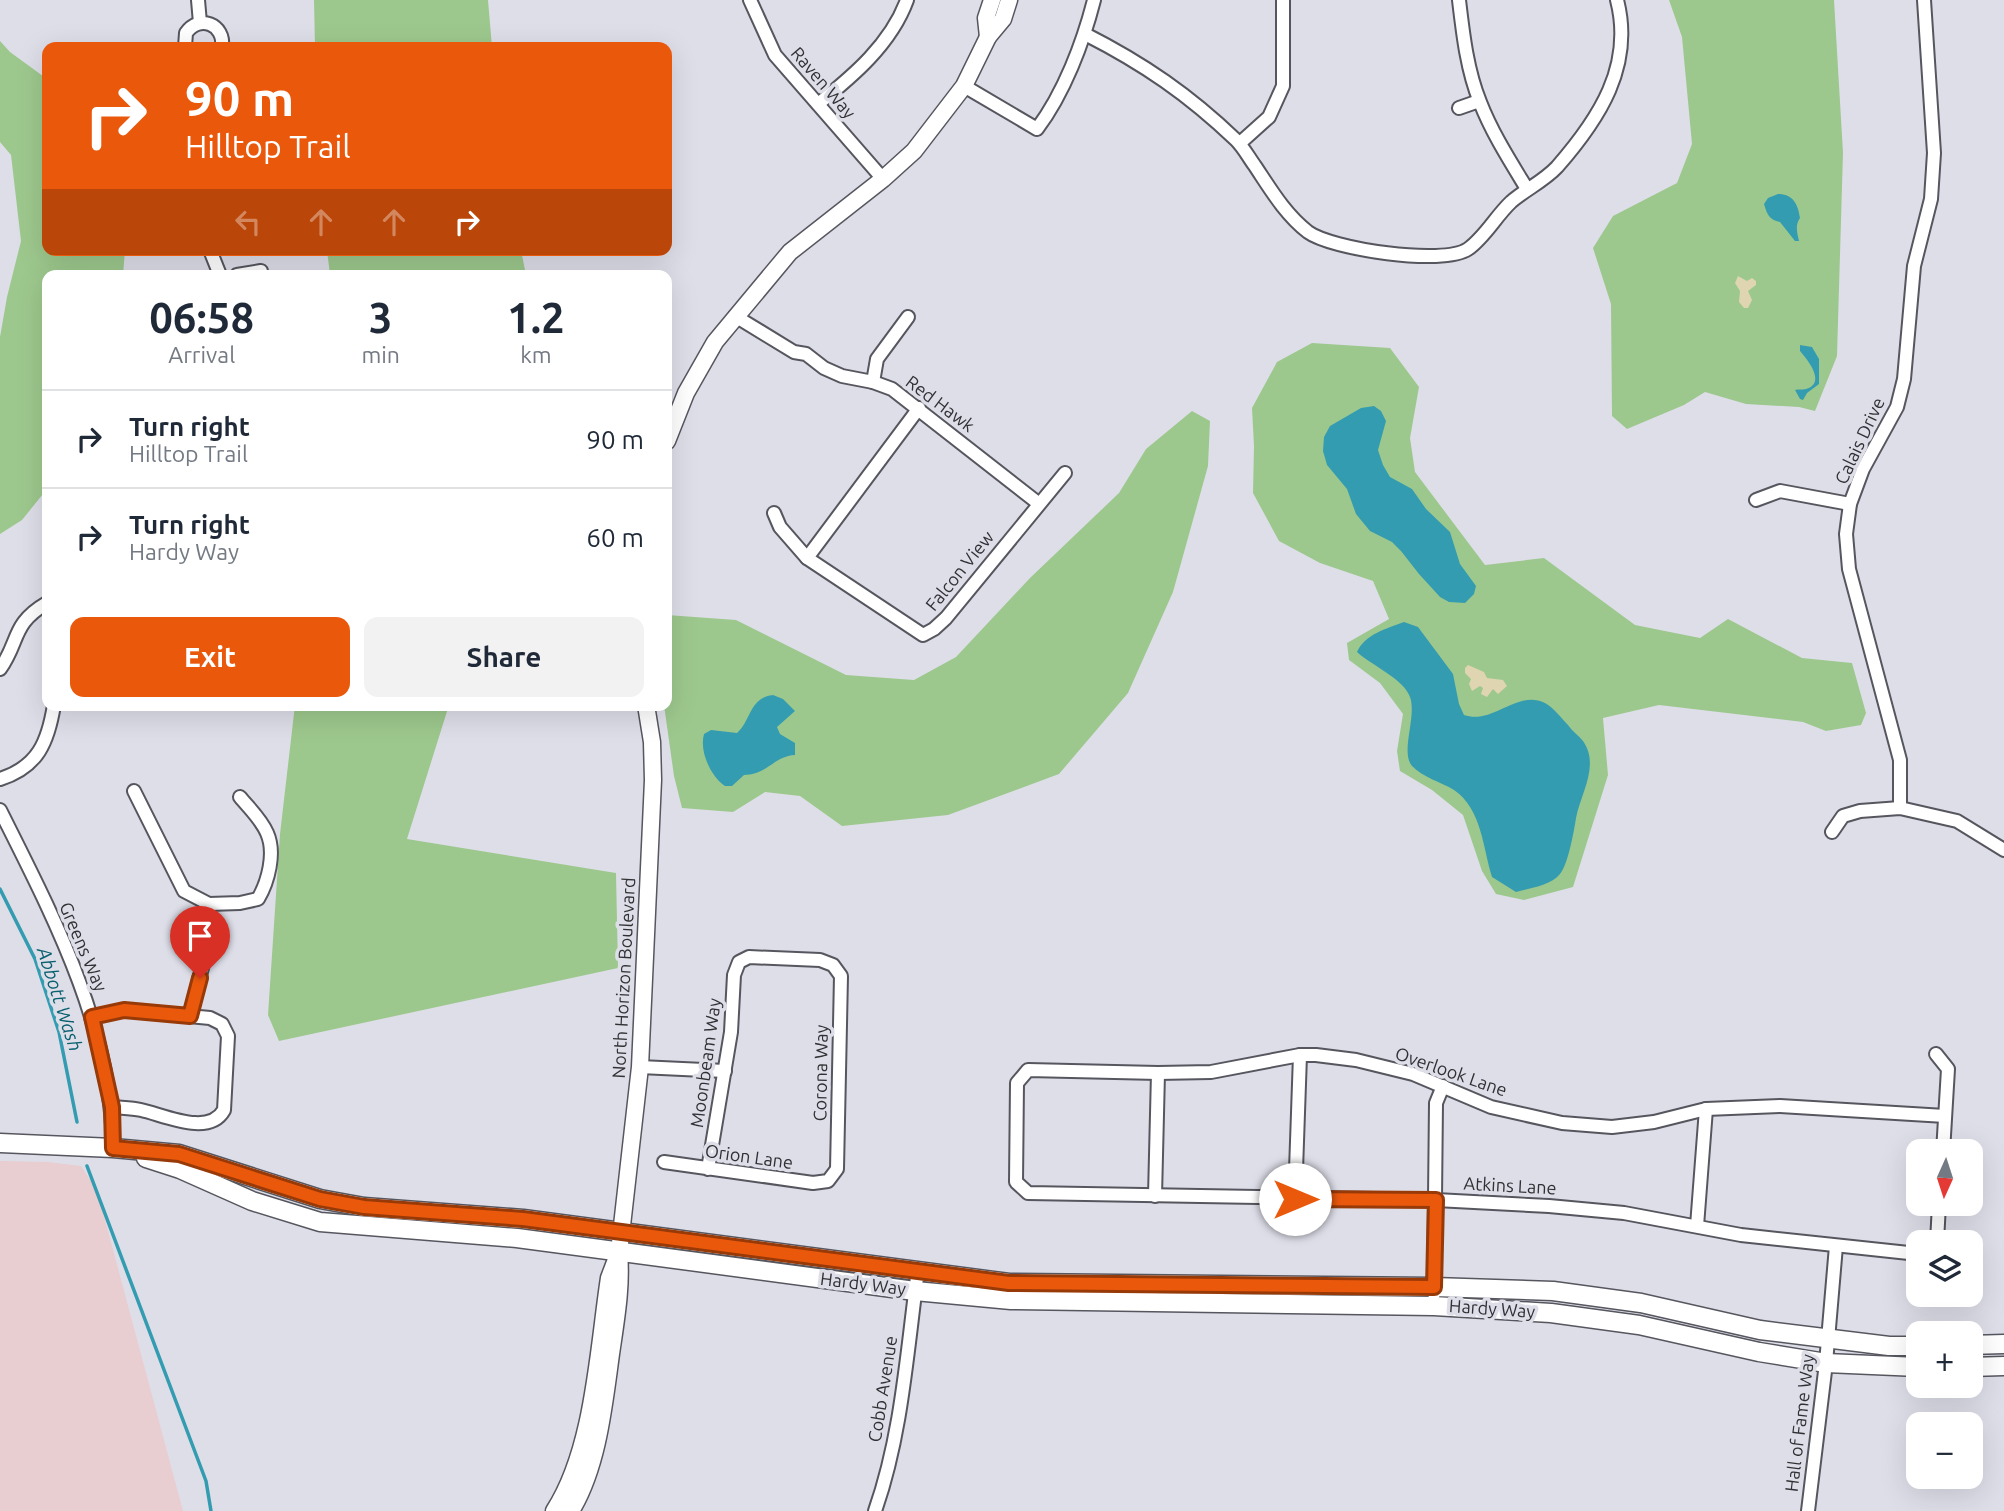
<!DOCTYPE html>
<html lang="en">
<head>
<meta charset="utf-8">
<style>
	:root { --surface:#fff; --page:#f2f2f3; --text:#1f2937; --muted:#747a83; --line:#e0e1e3; --accent:#ea580c }
	body { margin:0; font-family:Ubuntu,sans-serif; background:var(--page); color:var(--text); height:100vh; display:flex; flex-direction:column; font-size:26px; white-space:nowrap }
	* { box-sizing:border-box; margin:0 }
	p { font-size:23px; color:var(--muted) }
	.icon { flex:none; width:38px; height:38px; fill:none; stroke:currentColor; stroke-width:2; stroke-linecap:round; stroke-linejoin:round }
	.map { position:relative; flex:1; overflow:hidden }
	.side { position:absolute; left:42px; top:270px; width:630px; height:441px; display:flex; flex-direction:column; background:var(--surface); border-radius:14px; box-shadow:0 7px 28px #0002 }
	.side>* { flex:none }
	.hud { position:absolute; left:42px; top:42px; width:630px; height:214px; border-radius:14px; box-shadow:0 7px 28px #0002; background:#ea580c; color:#fff; overflow:hidden }
	.needle { width:46px; rotate:183deg }
	.tools { position:absolute; left:1906px; top:1139px; display:grid; gap:14px }
	.tools a { display:grid; place-items:center; width:77px; height:77px; border-radius:14px; background:var(--surface); box-shadow:0 7px 28px #0002; font-size:35px }
	.pin { position:absolute; display:grid; place-items:center; width:60px; height:60px; color:#fff; margin:-72px -30px; border-radius:50% 50% 50% 0; rotate:-45deg; box-shadow:0 0 7px #0007 }
	.pin .icon { rotate:45deg }
	.me { position:absolute; width:77px; margin:-38px; rotate:90deg; stroke-linejoin:round; filter:drop-shadow(0 0 5px #0008) }
	.turn { display:flex; align-items:center; gap:24px; height:147px; padding:0 28px; font-size:32px }
	.turn .icon { width:91px; height:91px; stroke-width:2.5 }
	.turn b { display:block; font-size:49px; line-height:60px }
	.lanes { display:flex; align-items:center; height:66px; padding:0 28px; background:#0003; justify-content:center; gap:35px; direction:ltr }
	.lanes .off { opacity:.35 }
	.eta { display:flex; justify-content:space-evenly; align-items:center; height:119px; text-align:center }
	.eta b { font-size:42px; font-weight:700; line-height:49px }
	.primary-button { display:flex; gap:14px; margin-top:auto; padding:14px 28px }
	.primary-button a { flex:1; height:80px; border-radius:14px; background:var(--accent); color:#fff; font-size:28px; font-weight:700; line-height:80px; text-align:center }
	.primary-button a+a { background:var(--page); color:var(--text) }
	ul { padding:0; list-style:none }
	li { display:flex; align-items:center; gap:21px; height:98px; padding:0 28px; border-top:2px solid var(--line) }
	li div { flex:1 }
	li b { display:block; font-size:26px }
	li em { font-style:normal }
	.map>svg:first-child { display:block }
	.industrial { fill:#e8cdd1 }
	.green { fill:#9dc88d }
	.sand { fill:#dfd5b1 }
	.water { fill:#349cb0 }
	.lines { fill:none; stroke-linecap:round; stroke-linejoin:round }
	.stream { stroke:#349cb0; stroke-width:3.5 }
	.minor-casing { stroke:#56565f; stroke-width:16 }
	.tertiary-casing { stroke:#56565f; stroke-width:19 }
	.secondary-casing { stroke:#56565f; stroke-width:21 }
	.minor { stroke:#fff; stroke-width:12 }
	.tertiary { stroke:#fff; stroke-width:16 }
	.secondary { stroke:#fff; stroke-width:18 }
	.route-casing { stroke:#983908; stroke-width:18 }
	.route { stroke:#ea580c; stroke-width:12 }
	.labels { text-anchor:middle; stroke-width:7; stroke-linejoin:round; paint-order:stroke }
	.street-label { font-size:18px; fill:#313135; stroke:#dedee9 }
	.water-label { font-size:19px; font-style:italic; fill:#09606f; stroke:#dedee9 }
</style>
</head>
<body>
<div class="map">
<svg width="2004" height="1511" viewBox="0 0 2004 1511">
	<rect width="100%" height="100%" fill="#dedee9"/>
	<path class="industrial" d="M0 1161 48 1162 81 1166 97 1190 183 1511H0Z"/>
	<g class="green">
		<path d="M314 0H488L492 47H315Z"/>
		<path d="M1669 0H1834L1843 153 1837 356 1815 411 1799 407 1746 404 1705 392 1684 405 1627 429 1612 416 1611 304 1593 248 1613 216 1677 183 1692 144 1682 37Z"/>
		<path d="M0 41 10 52 47 79V250H125L123 275H47V489L22 520 0 534V337L7 297 21 241 11 155 0 142Z"/>
		<path d="M327 250H521L526 275H330Z"/>
		<path d="M1312 343 1390 348 1419 387 1410 438 1415 472 1485 565 1544 558 1635 625 1700 638 1728 619 1802 658 1852 663 1866 713 1861 725 1826 731 1803 722 1659 705 1603 718 1608 775 1573 887 1524 900 1496 894 1482 871 1463 815 1432 790 1400 771 1397 751 1403 714 1380 683 1349 660 1347 643 1389 619 1373 581 1320 563 1279 541 1253 493 1254 446 1252 408 1277 362Z"/>
		<path d="M1192 411 1210 421 1208 466 1173 592 1128 693 1059 774 948 815 842 826 800 796 765 792 733 812 682 808 674 776 664 705H667V615L736 620 846 675 914 680 956 657 1030 578 1119 493 1146 449Z"/>
		<path d="M295 705H449L407 839 616 873 618 968 279 1041 268 1015 280 834Z"/>
	</g>
	<g class="sand">
		<path d="M1738 276 1747 281 1752 278 1756 281V285L1748 291 1752 300 1748 308H1744L1739 302 1740 291 1735 283Z"/>
		<path d="M1468 665 1484 672 1487 678 1503 680 1507 686 1498 694 1493 689 1487 697 1481 694 1483 688 1480 686 1472 691 1469 684 1471 679 1465 673V668Z"/>
	</g>
	<g class="water">
		<path d="M1778 194C1793 194 1798 204 1800 218 1795 225 1797 232 1799 241H1795L1780 222C1769 220 1767 214 1764 204L1768 198Z"/>
		<path d="M1800 345 1812 347 1819 359V384L1807 393 1803 400 1800 399 1795 390C1798 389 1802 390 1806 389 1827 383 1807 359 1800 351Z"/>
		<path d="M1374 406 1381 411 1386 421 1378 450 1383 465 1390 477 1412 489 1426 509 1450 532 1460 564 1476 586 1474 594 1465 603 1449 602 1440 597 1419 574 1401 551 1392 542 1370 531 1356 514 1347 489 1327 465 1323 451 1324 437 1330 426 1361 408Z"/>
		<path d="M1404 622 1418 627 1453 674 1459 704 1464 715C1493 725 1517 689 1545 703 1555 709 1560 717 1568 725 1572 731 1578 735 1583 741 1600 765 1581 793 1576 818 1574 831 1568 865 1560 874 1550 886 1530 888 1516 892L1492 877C1483 849 1482 809 1454 790 1441 782 1422 777 1412 766 1400 752 1417 717 1410 697 1404 679 1371 665 1357 652 1365 634 1386 629 1404 622Z"/>
		<path d="M773 695 783 699 795 711 777 727 780 734 795 743V755C774 756 767 775 744 775L732 786H725C711 777 699 751 704 734L711 730 737 733C752 719 749 698 773 695Z"/>
	</g>
	<g class="lines">
		<g class="stream">
			<path d="M0 889 35 959 59 1032 77 1122"/>
			<path d="M87 1166 206 1481 211 1511"/>
		</g>
		<defs>
			<g id="minor">
				<path d="M198 0 200 23"/>
				<path d="M750 0 775 55 883 179"/>
				<path d="M1459 0C1463 34 1467 70 1480 102 1492 133 1510 161 1527 189"/>
				<path d="M1085 34C1144 64 1189 95 1236 140 1244 148 1249 158 1255 166 1271 190 1285 214 1308 232 1331 249 1443 266 1468 249 1485 237 1496 216 1511 202 1526 189 1544 181 1557 167 1599 119 1634 66 1617 0"/>
				<path d="M185 47 186 33C199 14 225 24 222 47"/>
				<path d="M964 86 1037 129C1064 93 1083 43 1094 0"/>
				<path d="M818 104C853 76 891 44 907 0"/>
				<path d="M1459 108 1479 101"/>
				<path d="M1240 143 1269 117 1283 86V0"/>
				<path d="M210 250 220 275"/>
				<path d="M237 275 261 271"/>
				<path d="M735 316 794 352 806 354 824 368 842 376 873 382 892 389 1038 503"/>
				<path d="M873 382 877 359 908 317"/>
				<path d="M1756 500 1780 491 1850 504"/>
				<path d="M774 513 780 527 807 558 923 635 934 629 946 618 1065 473"/>
				<path d="M807 558 919 408"/>
				<path d="M0 669C20 641 11 624 47 603"/>
				<path d="M0 779C38 767 48 742 54 705"/>
				<path d="M134 791 184 891 209 904 240 903 258 899C268 882 276 853 267 833 261 819 249 808 240 797"/>
				<path d="M1900 808V760L1849 569 1846 534 1850 504 1863 469 1897 407 1904 379 1914 266 1931 199 1934 153 1924 0"/>
				<path d="M0 810C53 916 112 1027 113 1148"/>
				<path d="M1832 832 1843 816 1860 811 1900 808 1957 821 2004 850"/>
				<path d="M190 1016 204 960 209 904"/>
				<path d="M92 1017 124 1010 210 1018 222 1024 228 1036 224 1110C209 1137 164 1115 141 1110 132 1108 122 1108 112 1107"/>
				<path d="M1936 1054 1948 1069 1943 1152"/>
				<path d="M640 1067 725 1071"/>
				<path d="M664 1162 813 1183 828 1181 837 1169 841 976 833 965 820 960 749 957 739 962 734 975 731 1032 708 1169"/>
				<path d="M1155 1196 1158 1073"/>
				<path d="M1295 1199 1300 1055"/>
				<path d="M1697 1226 1706 1109"/>
				<path d="M1937 1242 1939 1204"/>
				<path d="M1918 1254 1741 1235 1624 1213 1549 1206 1436 1200 1028 1193 1016 1182 1017 1083 1028 1070 1158 1073 1211 1072 1300 1055H1316L1356 1060 1413 1074 1491 1107 1562 1123 1612 1127 1654 1122 1706 1109 1780 1106 1945 1116"/>
				<path d="M1434 1294 1436 1103 1443 1086"/>
				<path d="M875 1511C902 1434 907 1351 918 1270"/>
				<path d="M1808 1511 1826 1363 1836 1246"/>
			</g>
			<g id="tertiary">
				<path d="M988 37 986 18 992 0"/>
				<path d="M667 441 686 393 715 342 790 252 883 179 914 151 964 86 988 37 1003 19 1009 0"/>
				<path d="M554 1511C594 1449 598 1350 609 1278L617 1257"/>
				<path d="M571 1511C598 1467 604 1405 611 1354 616 1319 622 1287 619 1252L640 1067 653 780 652 742 646 705"/>
			</g>
			<g id="secondary">
				<path d="M0 1143 113 1148 179 1154 320 1199 364 1207 523 1219 1009 1283 1434 1287 1553 1291 1641 1303 1760 1330 1889 1346H1918"/>
				<path d="M146 1158 180 1169 252 1201 320 1222 517 1238 915 1291 1011 1300 1434 1306 1551 1313 1639 1325 1759 1352 1826 1363 1918 1367"/>
				<path d="M1970 1345 2004 1344"/>
				<path d="M1970 1367 2004 1366"/>
			</g>
		</defs>
		<use href="#minor" class="minor-casing"/>
		<use href="#tertiary" class="tertiary-casing"/>
		<use href="#secondary" class="secondary-casing"/>
		<use href="#minor" class="minor"/>
		<use href="#tertiary" class="tertiary"/>
		<use href="#secondary" class="secondary"/>
	</g>
	<g class="lines">
		<defs>
			<path id="route" d="M200 978 190 1016 124 1010 92 1017 112 1107 113 1148 179 1154 320 1199 364 1207 523 1219 1009 1283 1434 1287 1436 1200 1295 1199"/>
		</defs>
		<use href="#route" class="route-casing"/>
		<use href="#route" class="route"/>
	</g>
	<g class="labels">
		<g class="street-label">
			<text transform="translate(823 83) rotate(49)" y="6">Raven Way</text>
			<text transform="translate(940 404) rotate(37)" y="6">Red Hawk</text>
			<text transform="translate(1860 441) rotate(-65)" y="6">Calais Drive</text>
			<text transform="translate(960 571) rotate(-51)" y="6">Falcon View</text>
			<text transform="translate(83 947) rotate(67)" y="6">Greens Way</text>
			<text transform="translate(624 978) rotate(-87)" y="6">North Horizon Boulevard</text>
			<text transform="translate(706 1063) rotate(-82)" y="6">Moonbeam Way</text>
			<text transform="translate(1451 1072) rotate(19)" y="6">Overlook Lane</text>
			<text transform="translate(821 1073) rotate(-89)" y="6">Corona Way</text>
			<text transform="translate(749 1157) rotate(8)" y="6">Orion Lane</text>
			<text transform="translate(1510 1186) rotate(3)" y="6">Atkins Lane</text>
			<text transform="translate(863 1284) rotate(7)" y="6">Hardy Way</text>
			<text transform="translate(1492 1309) rotate(4)" y="6">Hardy Way</text>
			<text transform="translate(883 1389) rotate(-81)" y="6">Cobb Avenue</text>
			<text transform="translate(1800 1423) rotate(-83)" y="6">Hall of Fame Way</text>
		</g>
		<g class="water-label">
			<text transform="translate(60 999) rotate(72)" y="7">Abbott Wash</text>
		</g>
	</g>
</svg>
<div class="tools">
<a><svg class="needle" viewBox="-14 -14 28 28"><path d="M0-13l5 13h-10z" fill="#e53935"/><path d="M0 13l5-13h-10z" fill="#747a83"/></svg></a>
<a><svg class="icon" aria-label="layers" viewBox="0 0 24 24"><path d="M12 4l9 5-9 5-9-5zM3 14l9 5 9-5"/></svg></a>
<a>+</a>
<a>−</a>
</div>
<div class="pin" style="left:200px;top:978px;background:#d93025"><svg class="icon" aria-label="arrive" viewBox="0 0 24 24"><path d="M6 21V4h12l-3 4 3 4H6"/></svg></div>
<svg class="me" style="left:1295px;top:1199px" viewBox="-20 -20 40 40"><circle r="19" fill="#fff"/><path d="M0-13L10 11 0 6-10 11z" fill="#ea580c"/></svg>
<div class="hud">
<div class="turn"><svg class="icon" aria-label="right" viewBox="0 0 24 24"><path d="M7 20v-9h11M14 6l5 5-5 5"/></svg><div><b>90 m</b>Hilltop Trail</div></div>
<div class="lanes"><svg class="icon off" aria-label="left" viewBox="0 0 24 24"><path d="M17 20v-9H6M10 6l-5 5 5 5"/></svg><svg class="icon off" aria-label="ahead" viewBox="0 0 24 24"><path d="M12 20V5M6 11l6-6 6 6"/></svg><svg class="icon off" aria-label="ahead" viewBox="0 0 24 24"><path d="M12 20V5M6 11l6-6 6 6"/></svg><svg class="icon" aria-label="right" viewBox="0 0 24 24"><path d="M7 20v-9h11M14 6l5 5-5 5"/></svg></div>
</div>
<section class="side">
<div class="eta">
<div><b>06:58</b><p>Arrival</p></div>
<div><b>3</b><p>min</p></div>
<div><b>1.2</b><p>km</p></div>
</div>
<ul>
<li><svg class="icon" aria-label="right" viewBox="0 0 24 24"><path d="M7 20v-9h11M14 6l5 5-5 5"/></svg><div><b>Turn right</b><p>Hilltop Trail</p></div><em>90 m</em></li>
<li><svg class="icon" aria-label="right" viewBox="0 0 24 24"><path d="M7 20v-9h11M14 6l5 5-5 5"/></svg><div><b>Turn right</b><p>Hardy Way</p></div><em>60 m</em></li>
</ul>
<div class="primary-button"><a>Exit</a><a>Share</a></div>
</section>
</div>
</body>
</html>
